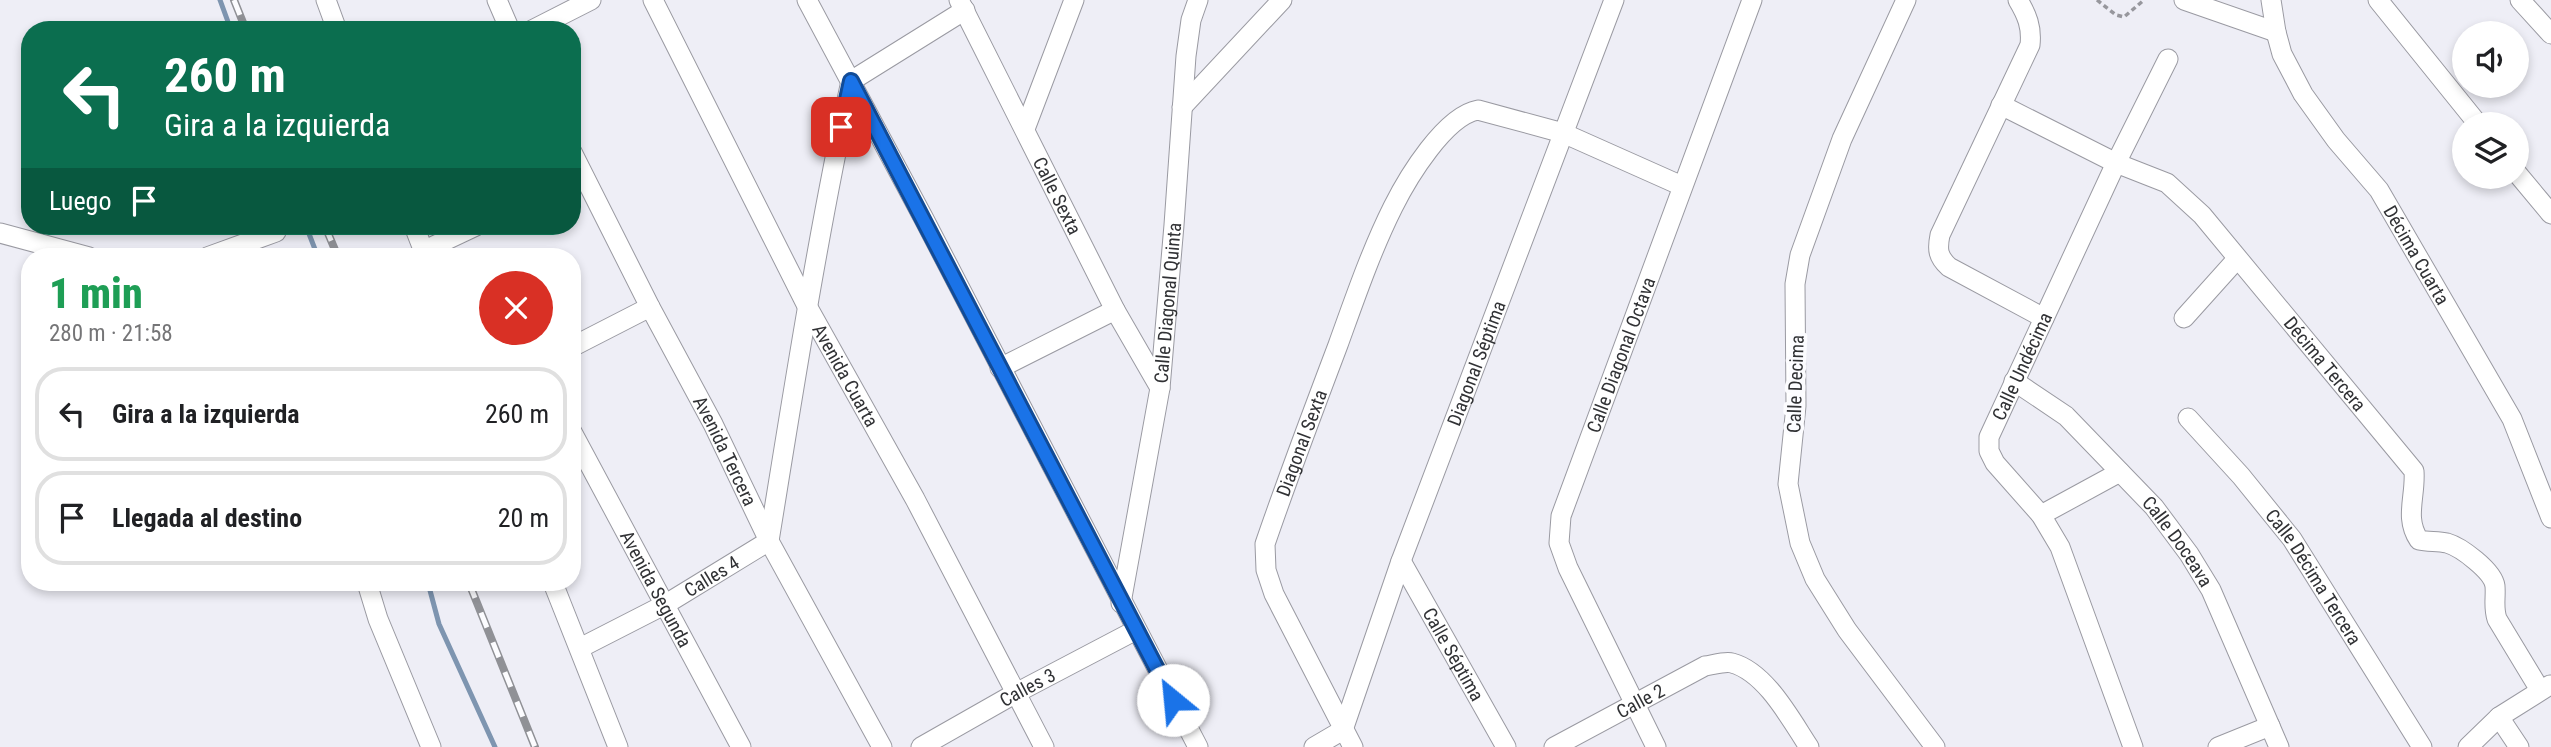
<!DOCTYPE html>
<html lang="es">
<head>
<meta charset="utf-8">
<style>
	:root { --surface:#fff; --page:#f2f2f2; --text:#202124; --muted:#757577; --line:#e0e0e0 }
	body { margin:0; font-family:"Roboto Condensed",sans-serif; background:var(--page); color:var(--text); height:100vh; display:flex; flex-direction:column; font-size:26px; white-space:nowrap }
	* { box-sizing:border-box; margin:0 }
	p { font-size:23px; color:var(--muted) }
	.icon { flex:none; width:38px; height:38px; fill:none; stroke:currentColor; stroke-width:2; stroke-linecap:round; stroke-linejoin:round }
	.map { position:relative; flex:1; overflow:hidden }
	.sheet { position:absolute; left:21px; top:248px; width:560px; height:343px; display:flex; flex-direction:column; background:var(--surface); border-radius:28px; box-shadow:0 4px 10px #0003 }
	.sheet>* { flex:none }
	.top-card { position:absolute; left:21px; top:21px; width:560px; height:214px; border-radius:28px; box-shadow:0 4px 10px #0003; background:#0b6e4f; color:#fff; overflow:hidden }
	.controls { position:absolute; left:2452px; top:21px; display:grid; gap:14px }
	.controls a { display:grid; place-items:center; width:77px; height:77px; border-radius:50%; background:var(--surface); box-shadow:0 4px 10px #0003; font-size:35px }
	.pin { position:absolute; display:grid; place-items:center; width:60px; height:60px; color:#fff; margin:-30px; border-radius:14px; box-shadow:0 4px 10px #0006 }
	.me { position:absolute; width:77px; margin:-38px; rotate:332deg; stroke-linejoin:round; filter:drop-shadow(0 0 5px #0008) }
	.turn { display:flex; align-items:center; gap:24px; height:147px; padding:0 28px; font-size:32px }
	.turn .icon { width:91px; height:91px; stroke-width:2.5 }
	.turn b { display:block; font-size:49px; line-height:60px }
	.then { display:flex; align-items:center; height:66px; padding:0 28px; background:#0003; gap:14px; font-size:26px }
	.round { display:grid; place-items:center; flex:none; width:74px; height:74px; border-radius:37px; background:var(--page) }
	.headline { display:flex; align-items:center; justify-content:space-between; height:119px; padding:0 28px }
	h1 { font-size:42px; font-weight:800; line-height:52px; color:#1e9e55 }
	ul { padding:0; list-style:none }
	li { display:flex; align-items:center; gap:21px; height:94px; margin:0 14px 10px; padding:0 14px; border:4px solid var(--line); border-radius:28px }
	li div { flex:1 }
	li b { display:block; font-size:26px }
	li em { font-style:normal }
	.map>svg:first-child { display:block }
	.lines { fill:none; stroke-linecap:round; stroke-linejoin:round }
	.stream { stroke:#7e95b0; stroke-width:5 }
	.minor-casing { stroke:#9a9aa2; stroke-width:21 }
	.path { stroke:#97979d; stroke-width:3.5; stroke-dasharray:5 3.5; stroke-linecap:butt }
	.minor { stroke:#fff; stroke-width:19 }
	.rail-casing { stroke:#909196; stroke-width:8 }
	.rail { stroke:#fcfcff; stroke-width:5; stroke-dasharray:16; stroke-linecap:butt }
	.route-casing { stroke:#114b97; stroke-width:18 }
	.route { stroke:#1a73e8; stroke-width:12 }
	.labels { text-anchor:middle; stroke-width:7; stroke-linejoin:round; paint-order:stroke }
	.street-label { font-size:19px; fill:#313235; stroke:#fcfcff }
</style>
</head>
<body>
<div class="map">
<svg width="2551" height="747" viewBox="0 0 2551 747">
	<rect width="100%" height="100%" fill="#eeeef6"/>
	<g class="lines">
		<g class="stream">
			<path d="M220 0 231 30"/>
			<path d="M306 226 318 257"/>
			<path d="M428 583 439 624 495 747"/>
		</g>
		<defs>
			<g id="minor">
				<path d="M326 0 337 30"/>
				<path d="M497 0 510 30"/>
				<path id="s1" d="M653 0 807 306 915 499 1044 747"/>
				<path d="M807 0 924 219 1198 747"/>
				<path id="s2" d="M959 0 1115 310 1160 388"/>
				<path d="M1906 0 1842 139 1800 255 1795 284 1796 406 1788 484 1800 543 1815 579 1847 630 1935 747"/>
				<path d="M2018 0C2027 15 2032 27 2030 45L1940 235C1937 250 1938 257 1949 267L2044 318"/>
				<path d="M2184 0 2276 32"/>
				<path id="s3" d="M2271 0 2276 32 2282 54 2303 94 2336 140 2379 190 2512 419 2551 518"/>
				<path d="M2378 0 2478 124"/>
				<path d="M2520 0 2551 34"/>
				<path d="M532 30 591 0"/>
				<path id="s4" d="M2001 105 2116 163 2167 183 2202 215 2414 471C2416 496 2404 518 2419 540 2428 542 2438 541 2447 543 2461 547 2493 571 2495 586 2496 598 2493 607 2497 619L2540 690"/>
				<path d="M1182 107 1282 0"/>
				<path d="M1025 129 1074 0"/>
				<path id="s5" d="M572 152 650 307 713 424 769 541 882 747"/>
				<path d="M2516 172 2551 214"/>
				<path d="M414 226 426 257"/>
				<path d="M0 233 89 257"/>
				<path d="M423 251 476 226"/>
				<path d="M207 257 276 232"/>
				<path d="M2184 318 2237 259"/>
				<path d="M572 347 650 307"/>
				<path d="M1000 368 1115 310"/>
				<path id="s6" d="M2014 381 2066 416 2154 507 2189 554 2211 590 2279 747"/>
				<path id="s7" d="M2188 418 2241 476 2292 539 2422 747"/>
				<path id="s8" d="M572 432 741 747"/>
				<path d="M2041 515 2120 472"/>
				<path id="s9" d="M1401 561 1506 747"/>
				<path d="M367 583 378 619 431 747"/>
				<path d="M553 583 618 747"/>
				<path id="s10" d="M1121 603 1160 388 1174 225 1186 56 1191 20 1198 0"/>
				<path id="s11" d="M580 648 666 604 769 541C794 387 818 233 851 81L965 10"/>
				<path d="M2499 717 2519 747"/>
				<path id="s12" d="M921 747 1016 693 1136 630"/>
				<path id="s13" d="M1314 747 1343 730 1401 561 1614 0"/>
				<path id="s14" d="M1353 747 1274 594 1266 570 1265 544C1288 477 1313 411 1338 345 1355 298 1371 251 1393 207 1408 177 1445 116 1478 110L1563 133 1682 186"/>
				<path id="s15" d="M1554 747 1705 666C1713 665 1725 661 1732 663 1766 672 1791 720 1809 747"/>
				<path id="s16" d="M1656 747 1568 568 1559 543 1561 516 1752 0"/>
				<path id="s17" d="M2133 747 2060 547 2041 515 1995 463 1989 451V437L2116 163 2168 59"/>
				<path d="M2218 747 2270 726"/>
				<path d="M2468 747 2499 717 2550 685"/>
			</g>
		</defs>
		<use href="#minor" class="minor-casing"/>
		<path class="path" d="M2097 0 2116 15 2124 17 2144 0"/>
		<use href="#minor" class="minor"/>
		<defs>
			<g id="rail">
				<path d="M234 0 246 30"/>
				<path d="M325 226 338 257"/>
				<path d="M469 583 535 747"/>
			</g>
		</defs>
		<use href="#rail" class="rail-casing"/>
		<use href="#rail" class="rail"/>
	</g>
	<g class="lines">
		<defs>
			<path id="route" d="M841 127 851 81 1173 700"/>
		</defs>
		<use href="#route" class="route-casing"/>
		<use href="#route" class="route"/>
	</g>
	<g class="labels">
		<g class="street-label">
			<text dy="7" stroke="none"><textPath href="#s2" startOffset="219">Calle Sexta</textPath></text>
			<text dy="7" stroke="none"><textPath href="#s3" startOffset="298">Décima Cuarta</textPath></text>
			<text dy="7" stroke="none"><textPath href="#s10" startOffset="304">Calle Diagonal Quinta</textPath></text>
			<text dy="7" stroke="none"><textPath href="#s16" startOffset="425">Calle Diagonal Octava</textPath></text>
			<text dy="7" stroke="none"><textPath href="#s4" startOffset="424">Décima Tercera</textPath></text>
			<text dy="7" stroke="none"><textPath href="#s13" startOffset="424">Diagonal Séptima</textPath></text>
			<text dy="7" stroke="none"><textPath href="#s17" startOffset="425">Calle Undécima</textPath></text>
			<text dy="7" stroke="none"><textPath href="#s1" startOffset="422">Avenida Cuarta</textPath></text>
			<text transform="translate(1795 384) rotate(-88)" y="7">Calle Decima</text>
			<text dy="7" stroke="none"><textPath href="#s14" startOffset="331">Diagonal Sexta</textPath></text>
			<text dy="7" stroke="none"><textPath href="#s5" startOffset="336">Avenida Tercera</textPath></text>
			<text dy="7" stroke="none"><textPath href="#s6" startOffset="231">Calle Doceava</textPath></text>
			<text dy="7" stroke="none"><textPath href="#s11" startOffset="150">Calles 4</textPath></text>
			<text dy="7" stroke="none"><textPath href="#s7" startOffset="203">Calle Décima Tercera</textPath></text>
			<text dy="7" stroke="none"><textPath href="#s8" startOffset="178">Avenida Segunda</textPath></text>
			<text dy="7" stroke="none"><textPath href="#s9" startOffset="107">Calle Séptima</textPath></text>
			<text dy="7" stroke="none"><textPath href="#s12" startOffset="122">Calles 3</textPath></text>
			<text dy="7" stroke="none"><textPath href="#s15" startOffset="98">Calle 2</textPath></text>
		</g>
	</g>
</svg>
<div class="controls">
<a><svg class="icon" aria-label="sound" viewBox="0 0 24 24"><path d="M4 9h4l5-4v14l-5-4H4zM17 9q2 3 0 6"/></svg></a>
<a><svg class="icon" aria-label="layers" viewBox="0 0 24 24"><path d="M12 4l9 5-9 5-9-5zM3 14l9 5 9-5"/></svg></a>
</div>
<div class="pin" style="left:841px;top:127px;background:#d93025"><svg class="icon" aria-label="arrive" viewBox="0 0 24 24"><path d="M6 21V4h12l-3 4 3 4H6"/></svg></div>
<svg class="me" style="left:1173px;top:700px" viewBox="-20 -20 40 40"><circle r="19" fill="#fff"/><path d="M0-13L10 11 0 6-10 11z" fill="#1a73e8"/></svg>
<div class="top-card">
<div class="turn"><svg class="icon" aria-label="left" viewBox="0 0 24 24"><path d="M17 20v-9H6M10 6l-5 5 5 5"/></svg><div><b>260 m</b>Gira a la izquierda</div></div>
<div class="then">Luego<svg class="icon" aria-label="arrive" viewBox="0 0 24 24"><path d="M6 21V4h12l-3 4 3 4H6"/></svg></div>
</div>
<section class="sheet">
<div class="headline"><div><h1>1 min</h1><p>280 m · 21:58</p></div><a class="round" style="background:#d93025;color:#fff"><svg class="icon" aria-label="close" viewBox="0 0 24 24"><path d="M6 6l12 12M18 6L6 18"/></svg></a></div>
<ul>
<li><svg class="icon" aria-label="left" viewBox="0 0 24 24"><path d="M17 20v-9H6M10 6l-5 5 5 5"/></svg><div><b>Gira a la izquierda</b></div><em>260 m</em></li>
<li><svg class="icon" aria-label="arrive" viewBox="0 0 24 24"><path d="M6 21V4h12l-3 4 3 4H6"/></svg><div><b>Llegada al destino</b></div><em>20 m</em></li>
</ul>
</section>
</div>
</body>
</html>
